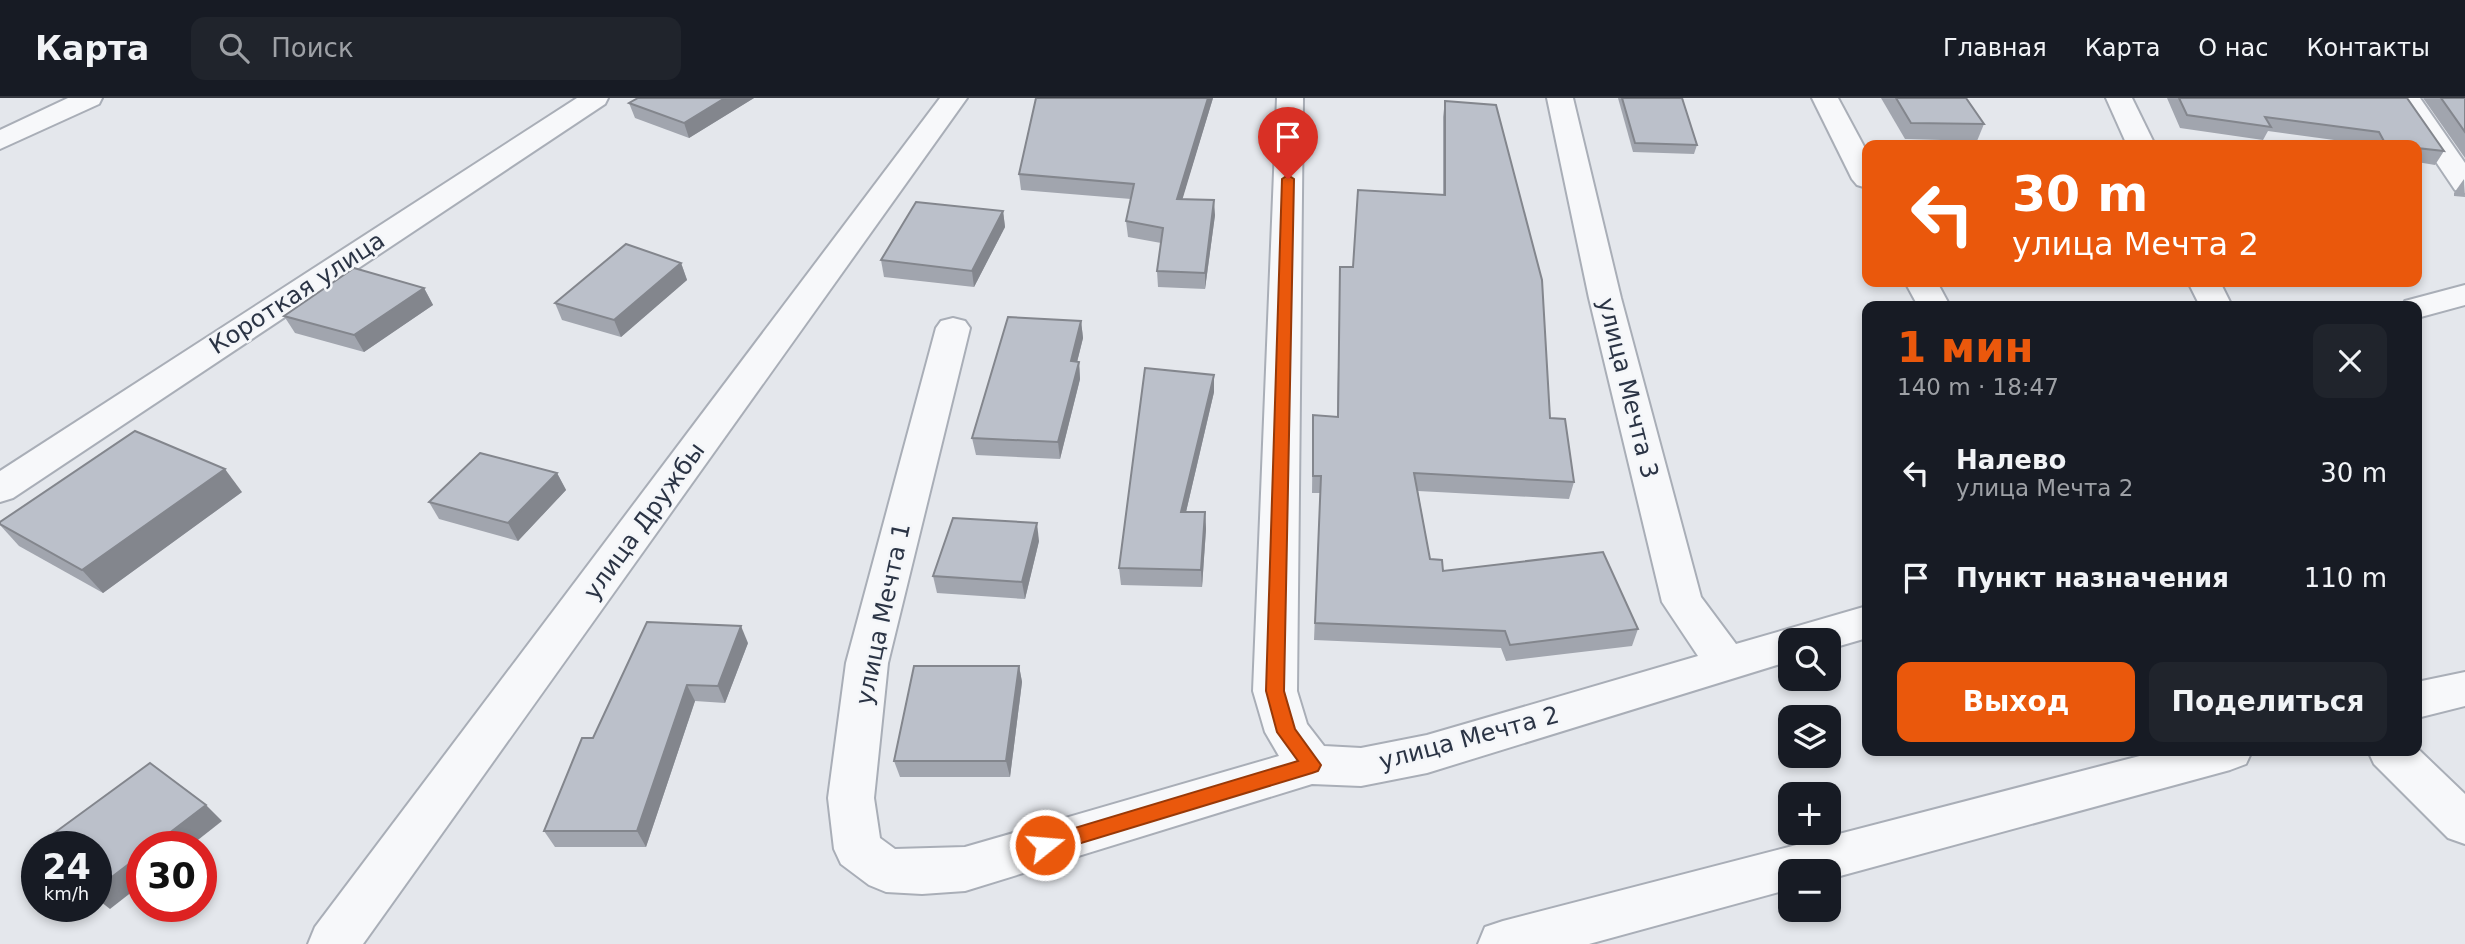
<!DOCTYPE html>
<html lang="ru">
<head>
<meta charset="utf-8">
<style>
	:root { --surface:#171b24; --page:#20242c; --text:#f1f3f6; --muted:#9ea1a6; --line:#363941; --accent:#ea580c }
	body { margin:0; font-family:"DejaVu Sans",sans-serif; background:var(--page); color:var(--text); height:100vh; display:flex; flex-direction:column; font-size:26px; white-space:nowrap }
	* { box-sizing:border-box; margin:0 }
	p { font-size:23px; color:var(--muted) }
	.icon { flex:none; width:38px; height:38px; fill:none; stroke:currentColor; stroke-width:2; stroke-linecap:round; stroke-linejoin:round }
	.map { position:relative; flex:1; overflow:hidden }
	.details { position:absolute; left:1862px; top:203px; width:560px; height:455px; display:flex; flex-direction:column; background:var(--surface); border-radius:14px; box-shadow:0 4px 10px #0003 }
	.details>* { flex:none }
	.top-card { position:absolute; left:1862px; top:42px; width:560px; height:147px; border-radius:14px; box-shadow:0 4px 10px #0003; background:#ea580c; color:#fff; overflow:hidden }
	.buttons { position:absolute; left:1778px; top:530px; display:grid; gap:14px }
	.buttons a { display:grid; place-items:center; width:63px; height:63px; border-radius:14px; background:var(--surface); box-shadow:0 4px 10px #0003; font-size:35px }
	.speed { position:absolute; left:21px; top:733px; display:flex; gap:14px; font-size:35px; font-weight:700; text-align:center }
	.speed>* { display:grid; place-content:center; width:91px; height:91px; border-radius:50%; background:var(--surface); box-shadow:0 4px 10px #0003; line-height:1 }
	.speed small { font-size:18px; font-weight:400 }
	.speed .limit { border:10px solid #d22; background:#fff; color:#111 }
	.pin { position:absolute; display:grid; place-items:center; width:60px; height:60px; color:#fff; margin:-72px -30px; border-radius:50% 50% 50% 0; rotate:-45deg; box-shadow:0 0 7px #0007 }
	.pin .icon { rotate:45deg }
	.me { position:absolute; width:77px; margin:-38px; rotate:73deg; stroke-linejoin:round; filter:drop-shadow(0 0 5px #0008) }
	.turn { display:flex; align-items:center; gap:24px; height:147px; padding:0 35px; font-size:32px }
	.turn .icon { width:91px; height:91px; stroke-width:2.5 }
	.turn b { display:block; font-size:49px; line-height:60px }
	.round { display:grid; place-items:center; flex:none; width:74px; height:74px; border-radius:14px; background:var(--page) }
	.head { display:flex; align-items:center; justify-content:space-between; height:119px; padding:0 35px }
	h1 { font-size:42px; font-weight:800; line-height:52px; color:var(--accent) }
	.cta { display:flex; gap:14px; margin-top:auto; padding:14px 35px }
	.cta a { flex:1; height:80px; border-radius:14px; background:var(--accent); color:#fff; font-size:28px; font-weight:800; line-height:80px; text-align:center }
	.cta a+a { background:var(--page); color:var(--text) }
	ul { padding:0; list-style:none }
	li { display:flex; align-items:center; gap:21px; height:105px; padding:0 35px }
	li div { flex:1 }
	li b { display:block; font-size:26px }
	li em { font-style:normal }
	header { display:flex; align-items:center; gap:42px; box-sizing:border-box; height:98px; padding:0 35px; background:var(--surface); border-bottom:2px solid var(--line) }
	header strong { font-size:33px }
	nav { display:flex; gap:38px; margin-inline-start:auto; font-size:24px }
	.search { width:490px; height:63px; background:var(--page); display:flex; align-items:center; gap:18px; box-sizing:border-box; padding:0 24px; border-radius:14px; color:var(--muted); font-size:26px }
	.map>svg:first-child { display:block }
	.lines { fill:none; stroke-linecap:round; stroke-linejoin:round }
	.minor-casing { stroke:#a9aeb7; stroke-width:4 }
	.minor { fill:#f7f8fa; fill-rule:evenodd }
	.wall { fill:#a1a5ae }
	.shaded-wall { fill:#83868d }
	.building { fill:#bbc0ca; stroke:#83868d; stroke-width:2 }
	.route { fill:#ea580c; stroke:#983908; stroke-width:2 }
	.labels { text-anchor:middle; stroke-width:5; stroke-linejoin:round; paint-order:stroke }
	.street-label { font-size:24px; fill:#2b3445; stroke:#f4f6f9 }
</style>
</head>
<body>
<header>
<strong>Карта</strong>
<div class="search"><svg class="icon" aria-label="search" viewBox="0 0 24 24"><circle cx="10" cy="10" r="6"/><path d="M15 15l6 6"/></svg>Поиск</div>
<nav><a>Главная</a><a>Карта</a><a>О нас</a><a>Контакты</a></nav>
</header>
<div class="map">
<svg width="2465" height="846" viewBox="0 0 2465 846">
	<rect width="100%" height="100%" fill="#e4e7ec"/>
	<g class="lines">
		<defs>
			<g id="minor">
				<path d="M68 0H102L99 6 0 51V32Z"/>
				<path d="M577 0H608L605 6 13 400 0 404V373Z"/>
				<path d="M940 0H967L363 846H308L315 829Z"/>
				<path d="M1277 0H1303L1297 593 1307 626 1324 648 1361 650 1427 637 1698 558 1662 504 1589 200 1547 0H1573L1621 200 1701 499 1736 546 1867 508V540L1829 551V542H1790V563L1427 675 1361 688 1312 686 965 793 922 796 886 794 869 787 841 766 834 751 828 700 846 565 936 230 941 223 953 220 965 223 970 230 888 565 874 700 880 740 895 751 965 749 1279 658 1265 634 1253 593Z"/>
				<path d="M1812 0H1838L1867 54V90L1857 87 1852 81Z"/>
				<path d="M2106 0H2132L2155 47H2127Z"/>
				<path d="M2393 0H2420L2465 65V95L2455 92Z"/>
				<path d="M1905 184H1937L1950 208H1918Z"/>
				<path d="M2188 184H2220L2232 208H2200Z"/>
				<path d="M2465 187V207L2417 220V208H2402L2405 203Z"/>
				<path d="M2465 574V608L2417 620V584Z"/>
				<path d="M2417 650 2465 696V746L2448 740 2374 666 2368 653H2417Z"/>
				<path d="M2159 653H2252L2246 666 2230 672 1829 781V774H1790V791L1589 846H1478L1485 829 1503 823Z"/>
			</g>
		</defs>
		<use href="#minor" class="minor-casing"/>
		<use href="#minor" class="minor"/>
	</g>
	<g class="wall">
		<path d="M638 0H754L689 40 635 20 629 5Z"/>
		<path d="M1036 0H1213L1182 101 1215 117 1205 191 1158 189 1157 173 1161 145 1128 139 1126 123 1131 101 1021 92 1019 76Z"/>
		<path d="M1618 0H1682L1697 47 1694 56 1633 54Z"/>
		<path d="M1881 0H1966L1984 26 1977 43 1905 41Z"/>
		<path d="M2167 0H2407L2444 53 2435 67 2417 64V47H2371L2268 33 2263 42 2180 30Z"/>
		<path d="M2423 0H2465V60Z"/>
		<path d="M1445 3 1550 320 1574 384 1569 401 1418 393 1430 461 1443 473 1638 531 1632 548 1506 563 1501 550 1314 542 1320 395H1312L1313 317 1337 319 1340 169H1353L1443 97V19Z"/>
		<path d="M2464 81 2465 99 2454 98V95Z"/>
		<path d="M1003 113 1005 129 974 189 884 179 881 162Z"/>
		<path d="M681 165 687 182 621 239 562 222 555 205Z"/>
		<path d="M424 190 433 207 364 254 295 235 284 218Z"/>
		<path d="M1081 223 1083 240 1077 264H1079L1080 281 1060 361 976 357 972 340Z"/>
		<path d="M1214 277V294L1186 414H1205L1206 431 1202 489 1121 487 1119 470Z"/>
		<path d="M557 375 566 392 518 443 439 421 429 404Z"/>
		<path d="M242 394 103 495 19 448 0 427V424Z"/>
		<path d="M1039 443 1025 501 937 495 933 478Z"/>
		<path d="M748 545 725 605 695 603 646 749H555L544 733 593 640Z"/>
		<path d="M1019 568 1022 584 1010 679H900L894 663Z"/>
	</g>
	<g class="shaded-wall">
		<path d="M725 0H754L689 40 684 25Z"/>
		<path d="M1208 0H1213L1178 116 1177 101Z"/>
		<path d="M1214 102 1215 117 1205 191V175Z"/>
		<path d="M1003 113 1005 129 974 189 972 173Z"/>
		<path d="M681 165 687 182 621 239 614 222Z"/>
		<path d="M424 190 433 207 364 254 354 237Z"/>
		<path d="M1081 223 1083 240 1073 280 1071 263Z"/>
		<path d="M1079 264 1080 281 1060 361 1058 344Z"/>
		<path d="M1214 277V294L1182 431 1181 414Z"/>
		<path d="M225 371 242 394 103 495 82 472Z"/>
		<path d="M557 375 566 392 518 443 508 425Z"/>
		<path d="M1205 414 1206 431 1202 489 1201 472Z"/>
		<path d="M1037 425 1039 443 1025 501 1022 484Z"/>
		<path d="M741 528 748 545 725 605 718 588Z"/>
		<path d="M1019 568 1022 584 1010 679 1006 663Z"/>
		<path d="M687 587 695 603 646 749 637 733Z"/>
		<path d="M206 707 222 723 189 749H151Z"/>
		<path d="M142 756V786L110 811 96 800V791Z"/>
	</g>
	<g class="building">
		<path d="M638 0H725L684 25 629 5Z"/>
		<path d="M1036 0H1208L1177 101 1214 102 1205 175 1157 173 1163 130 1126 123 1134 86 1019 76Z"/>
		<path d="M1622 0H1682L1697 47 1635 45Z"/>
		<path d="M1896 0H1966L1984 26 1911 25Z"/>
		<path d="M2179 0H2407L2444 53 2417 50V47H2400L2385 45 2379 34 2265 19 2271 29 2187 17Z"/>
		<path d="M2441 0H2465V34Z"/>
		<path d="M1445 3 1496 7 1542 182 1550 320 1565 321 1574 384 1414 375 1430 461 1442 462 1443 473 1603 454 1638 531 1510 547 1505 533 1315 525 1321 378H1313V317L1338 319 1340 169H1353L1358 92 1445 97Z"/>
		<path d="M916 104 1003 113 972 173 881 162Z"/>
		<path d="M626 146 681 165 614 222 555 205Z"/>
		<path d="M354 170 424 190 354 237 284 218Z"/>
		<path d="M1008 219 1081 223 1071 263 1079 264 1058 344 972 340Z"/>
		<path d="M1145 270 1214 277 1181 414H1205L1201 472 1119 470Z"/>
		<path d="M135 333 225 371 82 472 0 426V424Z"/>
		<path d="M480 355 557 375 508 425 429 404Z"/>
		<path d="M953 420 1037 425 1022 484 933 478Z"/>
		<path d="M647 524 741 528 718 588 687 587 637 733H544L582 640H593Z"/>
		<path d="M914 568H1019L1006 663H894Z"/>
		<path d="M150 665 206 707 151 749H142V756L96 791V749H37V751L35 749Z"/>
	</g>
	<path class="route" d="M1288 77 1294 81 1284 593 1295 631 1321 667 1318 673 1312 675 1045 756 1038 753 1035 747 1038 741 1298 663 1277 634 1266 593 1282 81Z"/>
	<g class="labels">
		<g class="street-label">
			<text transform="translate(297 195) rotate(-33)" y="8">Короткая улица</text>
			<text transform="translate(1628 290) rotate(76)" y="8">улица Мечта 3</text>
			<text transform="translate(644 423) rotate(-54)" y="8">улица Дружбы</text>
			<text transform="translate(883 516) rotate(-78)" y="8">улица Мечта 1</text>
			<text transform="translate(1469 640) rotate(-15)" y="8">улица Мечта 2</text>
		</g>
	</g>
</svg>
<div class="buttons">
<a><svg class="icon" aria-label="search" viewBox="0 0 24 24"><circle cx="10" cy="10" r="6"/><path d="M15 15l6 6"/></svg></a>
<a><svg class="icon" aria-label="layers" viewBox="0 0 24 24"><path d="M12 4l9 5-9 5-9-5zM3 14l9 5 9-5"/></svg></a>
<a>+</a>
<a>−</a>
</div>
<div class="speed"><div>24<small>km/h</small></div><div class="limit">30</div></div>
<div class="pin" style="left:1288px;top:81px;background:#d93025"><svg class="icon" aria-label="arrive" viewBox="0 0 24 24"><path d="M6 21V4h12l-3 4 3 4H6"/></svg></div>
<svg class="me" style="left:1045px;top:747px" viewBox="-20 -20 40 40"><circle r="17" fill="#ea580c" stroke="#fff" stroke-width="3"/><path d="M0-11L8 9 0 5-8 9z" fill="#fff"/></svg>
<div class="top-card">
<div class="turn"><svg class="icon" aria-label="left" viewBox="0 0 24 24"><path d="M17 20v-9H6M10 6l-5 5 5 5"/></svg><div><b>30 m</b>улица Мечта 2</div></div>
</div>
<section class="details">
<div class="head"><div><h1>1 мин</h1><p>140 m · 18:47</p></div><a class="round"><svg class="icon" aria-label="close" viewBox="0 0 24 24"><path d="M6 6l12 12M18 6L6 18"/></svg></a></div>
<ul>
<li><svg class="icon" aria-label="left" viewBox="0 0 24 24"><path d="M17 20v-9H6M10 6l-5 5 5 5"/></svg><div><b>Налево</b><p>улица Мечта 2</p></div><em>30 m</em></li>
<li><svg class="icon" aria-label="arrive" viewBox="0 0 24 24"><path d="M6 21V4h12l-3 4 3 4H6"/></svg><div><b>Пункт назначения</b></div><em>110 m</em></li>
</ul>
<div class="cta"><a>Выход</a><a>Поделиться</a></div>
</section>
</div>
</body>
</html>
